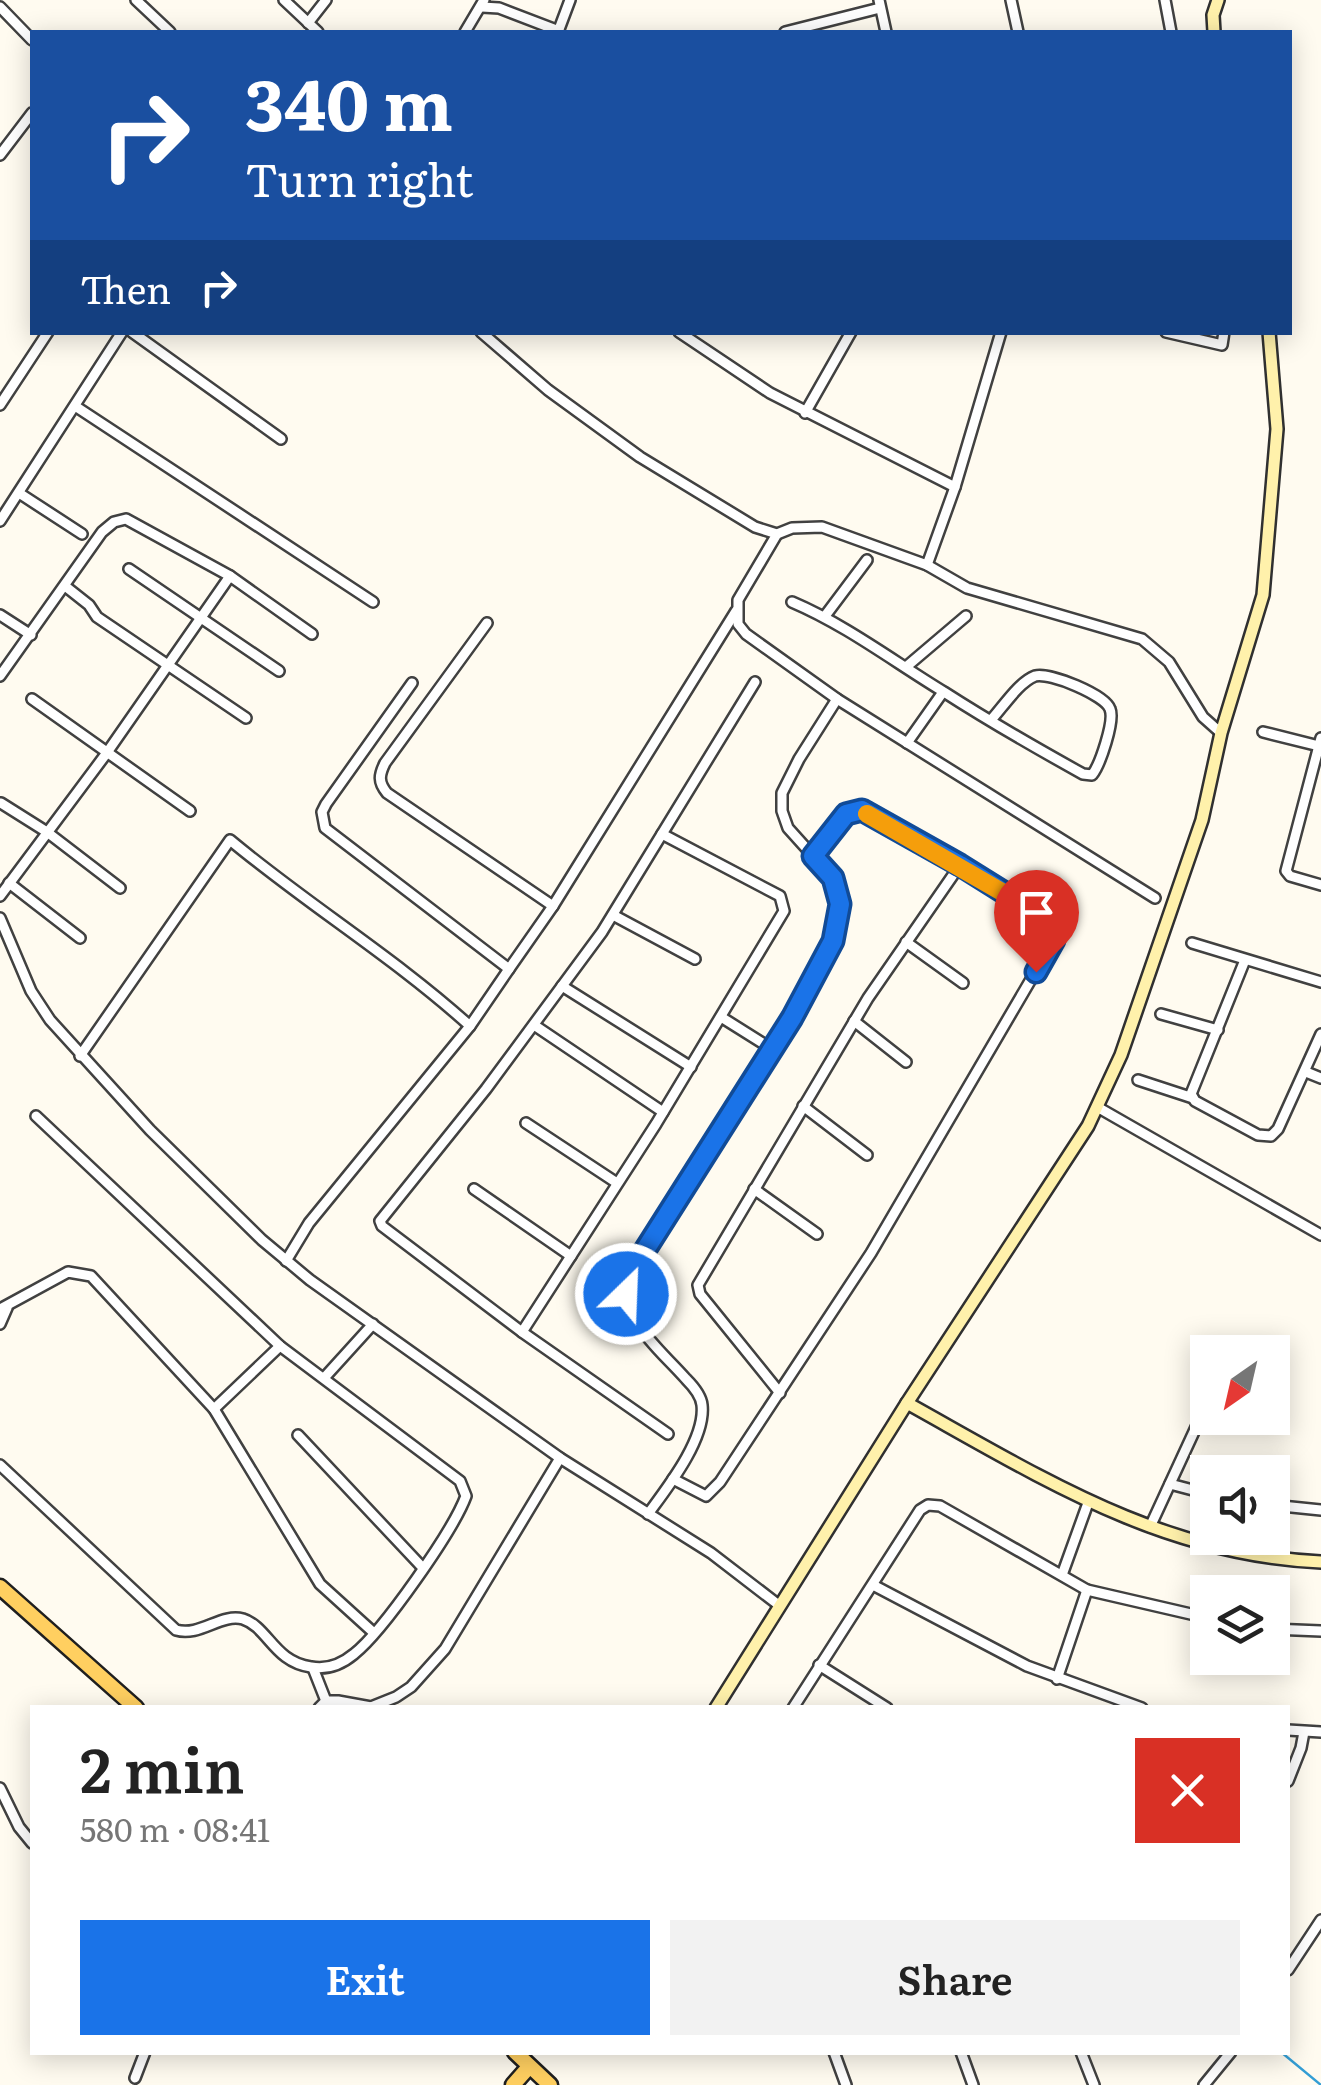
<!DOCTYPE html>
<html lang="en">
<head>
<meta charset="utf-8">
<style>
	:root { --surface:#fff; --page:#f2f2f2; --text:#222; --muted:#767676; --accent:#1a73e8 }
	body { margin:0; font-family:Literata,serif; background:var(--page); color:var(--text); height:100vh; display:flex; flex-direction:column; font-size:38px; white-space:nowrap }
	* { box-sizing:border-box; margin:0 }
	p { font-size:32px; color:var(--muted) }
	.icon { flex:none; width:55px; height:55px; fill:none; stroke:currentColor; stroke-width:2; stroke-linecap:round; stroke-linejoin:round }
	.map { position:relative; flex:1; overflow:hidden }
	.sheet { position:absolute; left:30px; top:1705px; width:1260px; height:350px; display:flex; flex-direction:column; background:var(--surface); border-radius:0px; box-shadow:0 5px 25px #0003 }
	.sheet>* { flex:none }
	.hud { position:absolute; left:30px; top:30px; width:1262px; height:305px; border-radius:0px; box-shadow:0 5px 25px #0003; background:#1a4fa0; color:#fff; overflow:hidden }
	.needle { width:65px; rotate:214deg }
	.tools { position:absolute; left:1190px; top:1335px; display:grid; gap:20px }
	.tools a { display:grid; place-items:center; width:100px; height:100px; border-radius:0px; background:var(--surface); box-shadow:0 5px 25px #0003; font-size:50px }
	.pin { position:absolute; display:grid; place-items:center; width:85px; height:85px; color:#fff; margin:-102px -42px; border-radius:50% 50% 50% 0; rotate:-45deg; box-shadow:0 0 10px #0007 }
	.pin .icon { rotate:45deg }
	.me { position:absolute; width:110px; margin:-55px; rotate:24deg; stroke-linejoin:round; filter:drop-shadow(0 0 8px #0008) }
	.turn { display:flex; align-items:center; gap:35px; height:210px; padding:0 50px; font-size:45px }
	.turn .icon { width:130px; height:130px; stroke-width:2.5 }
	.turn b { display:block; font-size:70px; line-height:85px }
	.then { display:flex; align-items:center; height:95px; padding:0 50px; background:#0003; gap:20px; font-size:38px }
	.round { display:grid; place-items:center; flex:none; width:105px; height:105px; border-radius:0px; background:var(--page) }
	.summary { display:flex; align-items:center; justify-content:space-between; height:170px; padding:0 50px }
	h1 { font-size:60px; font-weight:600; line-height:75px }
	.action { display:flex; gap:20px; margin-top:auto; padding:20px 50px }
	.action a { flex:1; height:115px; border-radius:0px; background:var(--accent); color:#fff; font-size:40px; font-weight:600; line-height:115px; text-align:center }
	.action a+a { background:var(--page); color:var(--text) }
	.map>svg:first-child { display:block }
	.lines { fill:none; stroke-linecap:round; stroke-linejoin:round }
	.stream { stroke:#349ed5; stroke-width:2.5 }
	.street-casing { stroke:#414141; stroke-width:14 }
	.secondary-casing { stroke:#303030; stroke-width:16 }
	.primary-casing { stroke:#1f1f1f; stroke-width:19 }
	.street { stroke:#fff; stroke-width:9 }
	.secondary { stroke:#fff1ab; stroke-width:11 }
	.primary { stroke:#ffcf60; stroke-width:14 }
	.route-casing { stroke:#114b97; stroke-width:25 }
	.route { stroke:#1a73e8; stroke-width:18 }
	.slow { stroke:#f59e0b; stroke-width:18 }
</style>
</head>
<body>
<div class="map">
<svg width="1321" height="2085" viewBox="0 0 1321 2085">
	<rect width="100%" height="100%" fill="#fffbf0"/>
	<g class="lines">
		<path class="stream" d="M1281 2052 1321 2085"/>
		<defs>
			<g id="street">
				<path d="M136 0 170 32"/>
				<path d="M284 0 318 32"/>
				<path d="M879 0 886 32"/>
				<path d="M1011 0 1018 32"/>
				<path d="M1165 0 1171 32"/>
				<path d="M0 7 32 40"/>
				<path d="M482 7 499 8 559 31"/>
				<path d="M308 23 326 0"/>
				<path d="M465 32 484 0"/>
				<path d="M558 32 570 0"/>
				<path d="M785 32 880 8"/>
				<path d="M0 155 32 113"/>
				<path d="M132 332 281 439"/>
				<path d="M481 332 548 390 640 457 755 527 777 534 792 528 822 527 927 565 967 588 1142 639 1169 662 1203 717 1221 733"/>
				<path d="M679 332 770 393 955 487"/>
				<path d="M1166 332 1222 345 1224 332"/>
				<path d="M0 405 48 332"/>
				<path d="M75 406 373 602"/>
				<path d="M805 413 851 332"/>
				<path d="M19 493 82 534"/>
				<path d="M0 521 122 332"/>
				<path d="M777 534 738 600V624L746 634 837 699 1155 898"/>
				<path d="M927 565 955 487 1001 332"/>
				<path d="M129 569 279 671"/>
				<path d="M65 586 89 605 97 617 246 718"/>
				<path d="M792 602C846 625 893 661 944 692 989 721 1036 748 1083 774L1092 775C1100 765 1115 721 1110 709 1105 695 1050 672 1035 676 1019 682 1003 707 991 720"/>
				<path d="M0 615 31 635"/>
				<path d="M825 616 867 560"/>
				<path d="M487 623 385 763C379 775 378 782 387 793L553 906"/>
				<path d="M906 667 966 616"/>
				<path d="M0 676 102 532 114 522 126 519 230 576 312 634"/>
				<path d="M412 683 326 804 322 812 325 828 509 969"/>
				<path d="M32 699 190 811"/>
				<path d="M1263 732 1319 746"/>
				<path d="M1321 738 1286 871 1290 876 1321 885"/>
				<path d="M907 743 943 692"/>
				<path d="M1 803 47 832 120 888"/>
				<path d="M9 883 80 938"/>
				<path d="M0 896 106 754 230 576"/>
				<path d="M613 915 695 959"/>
				<path d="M0 918 31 991 50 1020 150 1130 262 1240 310 1280 560 1458 711 1553 780 1606"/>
				<path d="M906 942 963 983"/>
				<path d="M1192 943 1321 982"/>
				<path d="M1245 960 1191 1094 1195 1101 1258 1135 1271 1136 1278 1129 1321 1034"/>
				<path d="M562 986 691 1067"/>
				<path d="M1161 1014 1218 1030"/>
				<path d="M721 1017 772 1049"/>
				<path d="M854 1021 906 1062"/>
				<path d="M534 1025 663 1112"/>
				<path d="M80 1056 230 840C308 905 395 958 470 1026"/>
				<path d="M1306 1072 1321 1078"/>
				<path d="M1138 1080 1193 1098"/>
				<path d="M803 1106 867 1155"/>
				<path d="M1099 1108 1321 1235"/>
				<path d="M526 1123 617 1183"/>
				<path d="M474 1189 571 1256"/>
				<path d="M754 1189 817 1234"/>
				<path d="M286 1261 309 1223 470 1026 509 969 553 906 736 611"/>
				<path d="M0 1309 68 1272 91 1276 214 1409 320 1584 374 1633"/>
				<path d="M0 1324 7 1308"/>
				<path d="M522 1332 656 1124 784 911 780 896 662 834"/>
				<path d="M324 1378 373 1324"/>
				<path d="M780 1393 700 1294 698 1285 868 998 960 865"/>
				<path d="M214 1409 280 1346"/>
				<path d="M668 1434 522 1332 382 1226 380 1221 486 1089 602 932 755 682"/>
				<path d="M298 1435 423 1568"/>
				<path d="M0 1465 176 1630C200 1637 221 1613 243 1619 268 1627 274 1662 311 1667 327 1670 342 1664 354 1654 383 1631 453 1531 466 1496L460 1481 280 1346 36 1116"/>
				<path d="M673 1479 706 1496 720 1482 871 1253 1054 940 1056 930 1048 920 960 865 862 810 845 814 813 856"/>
				<path d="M1170 1484 1208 1494"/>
				<path d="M1272 1505 1321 1510"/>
				<path d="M648 1514C667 1488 706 1439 702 1405 701 1395 693 1386 686 1379 658 1347 622 1323 628 1277L792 1018 833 941 840 903 833 878 788 828 782 811V793L799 759 837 699"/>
				<path d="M1150 1527 1198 1423"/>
				<path d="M1062 1575 1088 1503"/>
				<path d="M873 1585 1027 1666 1142 1708"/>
				<path d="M1272 1629 1321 1631"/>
				<path d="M819 1665 887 1708"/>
				<path d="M313 1668 326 1701"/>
				<path d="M1057 1679 1087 1590"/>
				<path d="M319 1708 326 1701H338L371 1707 396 1697 411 1687 445 1649 560 1458"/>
				<path d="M793 1708 920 1510 928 1505 940 1506 1087 1590 1208 1618"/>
				<path d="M1288 1730 1321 1732"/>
				<path d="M1288 1781 1301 1748 1304 1732"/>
				<path d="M0 1788 19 1827 32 1843"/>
				<path d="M1288 1970 1321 1920"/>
				<path d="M834 2052 846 2085"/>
				<path d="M961 2052 973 2085"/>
				<path d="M1081 2052 1094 2085"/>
				<path d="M135 2078 145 2052"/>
				<path d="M1204 2085 1231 2052"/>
			</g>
			<g id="secondary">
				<path d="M1214 32 1213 15 1218 0"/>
				<path d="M907 1403C1042 1478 1162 1555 1321 1562"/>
				<path d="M716 1708 907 1403 1088 1126 1121 1055 1202 820 1221 733 1263 595 1277 429 1269 332"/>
			</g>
			<g id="primary">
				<path d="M0 1587 136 1708"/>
				<path d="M515 2052 550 2085"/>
				<path d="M513 2085 528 2068"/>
			</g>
		</defs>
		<use href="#street" class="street-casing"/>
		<use href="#secondary" class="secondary-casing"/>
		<use href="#primary" class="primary-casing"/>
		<use href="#street" class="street"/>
		<use href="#secondary" class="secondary"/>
		<use href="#primary" class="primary"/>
	</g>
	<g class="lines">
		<defs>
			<path id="route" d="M626 1294 628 1277 792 1018 833 941 840 904 833 878 813 856 846 814 862 810 960 865 1048 920 1056 930 1054 940 1036 972"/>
		</defs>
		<use href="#route" class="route-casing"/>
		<use href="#route" class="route"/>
		<path class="slow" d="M867 814 1014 899"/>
	</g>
</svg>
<div class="tools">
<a><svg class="needle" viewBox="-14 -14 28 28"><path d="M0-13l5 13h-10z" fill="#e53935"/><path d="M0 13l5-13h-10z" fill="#767676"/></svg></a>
<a><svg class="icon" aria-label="sound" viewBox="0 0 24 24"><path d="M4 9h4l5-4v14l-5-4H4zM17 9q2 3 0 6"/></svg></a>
<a><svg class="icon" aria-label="layers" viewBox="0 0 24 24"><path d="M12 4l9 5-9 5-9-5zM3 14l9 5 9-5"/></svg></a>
</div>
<div class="pin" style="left:1036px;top:972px;background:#d93025"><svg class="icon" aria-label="arrive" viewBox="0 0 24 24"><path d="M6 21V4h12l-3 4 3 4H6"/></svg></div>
<svg class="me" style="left:626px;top:1294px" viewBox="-20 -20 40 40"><circle r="17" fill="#1a73e8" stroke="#fff" stroke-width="3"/><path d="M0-11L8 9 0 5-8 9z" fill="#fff"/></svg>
<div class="hud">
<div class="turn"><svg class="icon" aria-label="right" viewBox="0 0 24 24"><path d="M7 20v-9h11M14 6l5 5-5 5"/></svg><div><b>340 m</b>Turn right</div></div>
<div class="then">Then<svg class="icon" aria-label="right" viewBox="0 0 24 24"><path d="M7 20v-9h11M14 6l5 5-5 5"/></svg></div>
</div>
<section class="sheet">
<div class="summary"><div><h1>2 min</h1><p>580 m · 08:41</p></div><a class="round" style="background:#d93025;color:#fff"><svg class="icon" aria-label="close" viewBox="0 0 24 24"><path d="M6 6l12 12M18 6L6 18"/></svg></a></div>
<div class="action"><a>Exit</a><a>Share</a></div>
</section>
</div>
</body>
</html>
